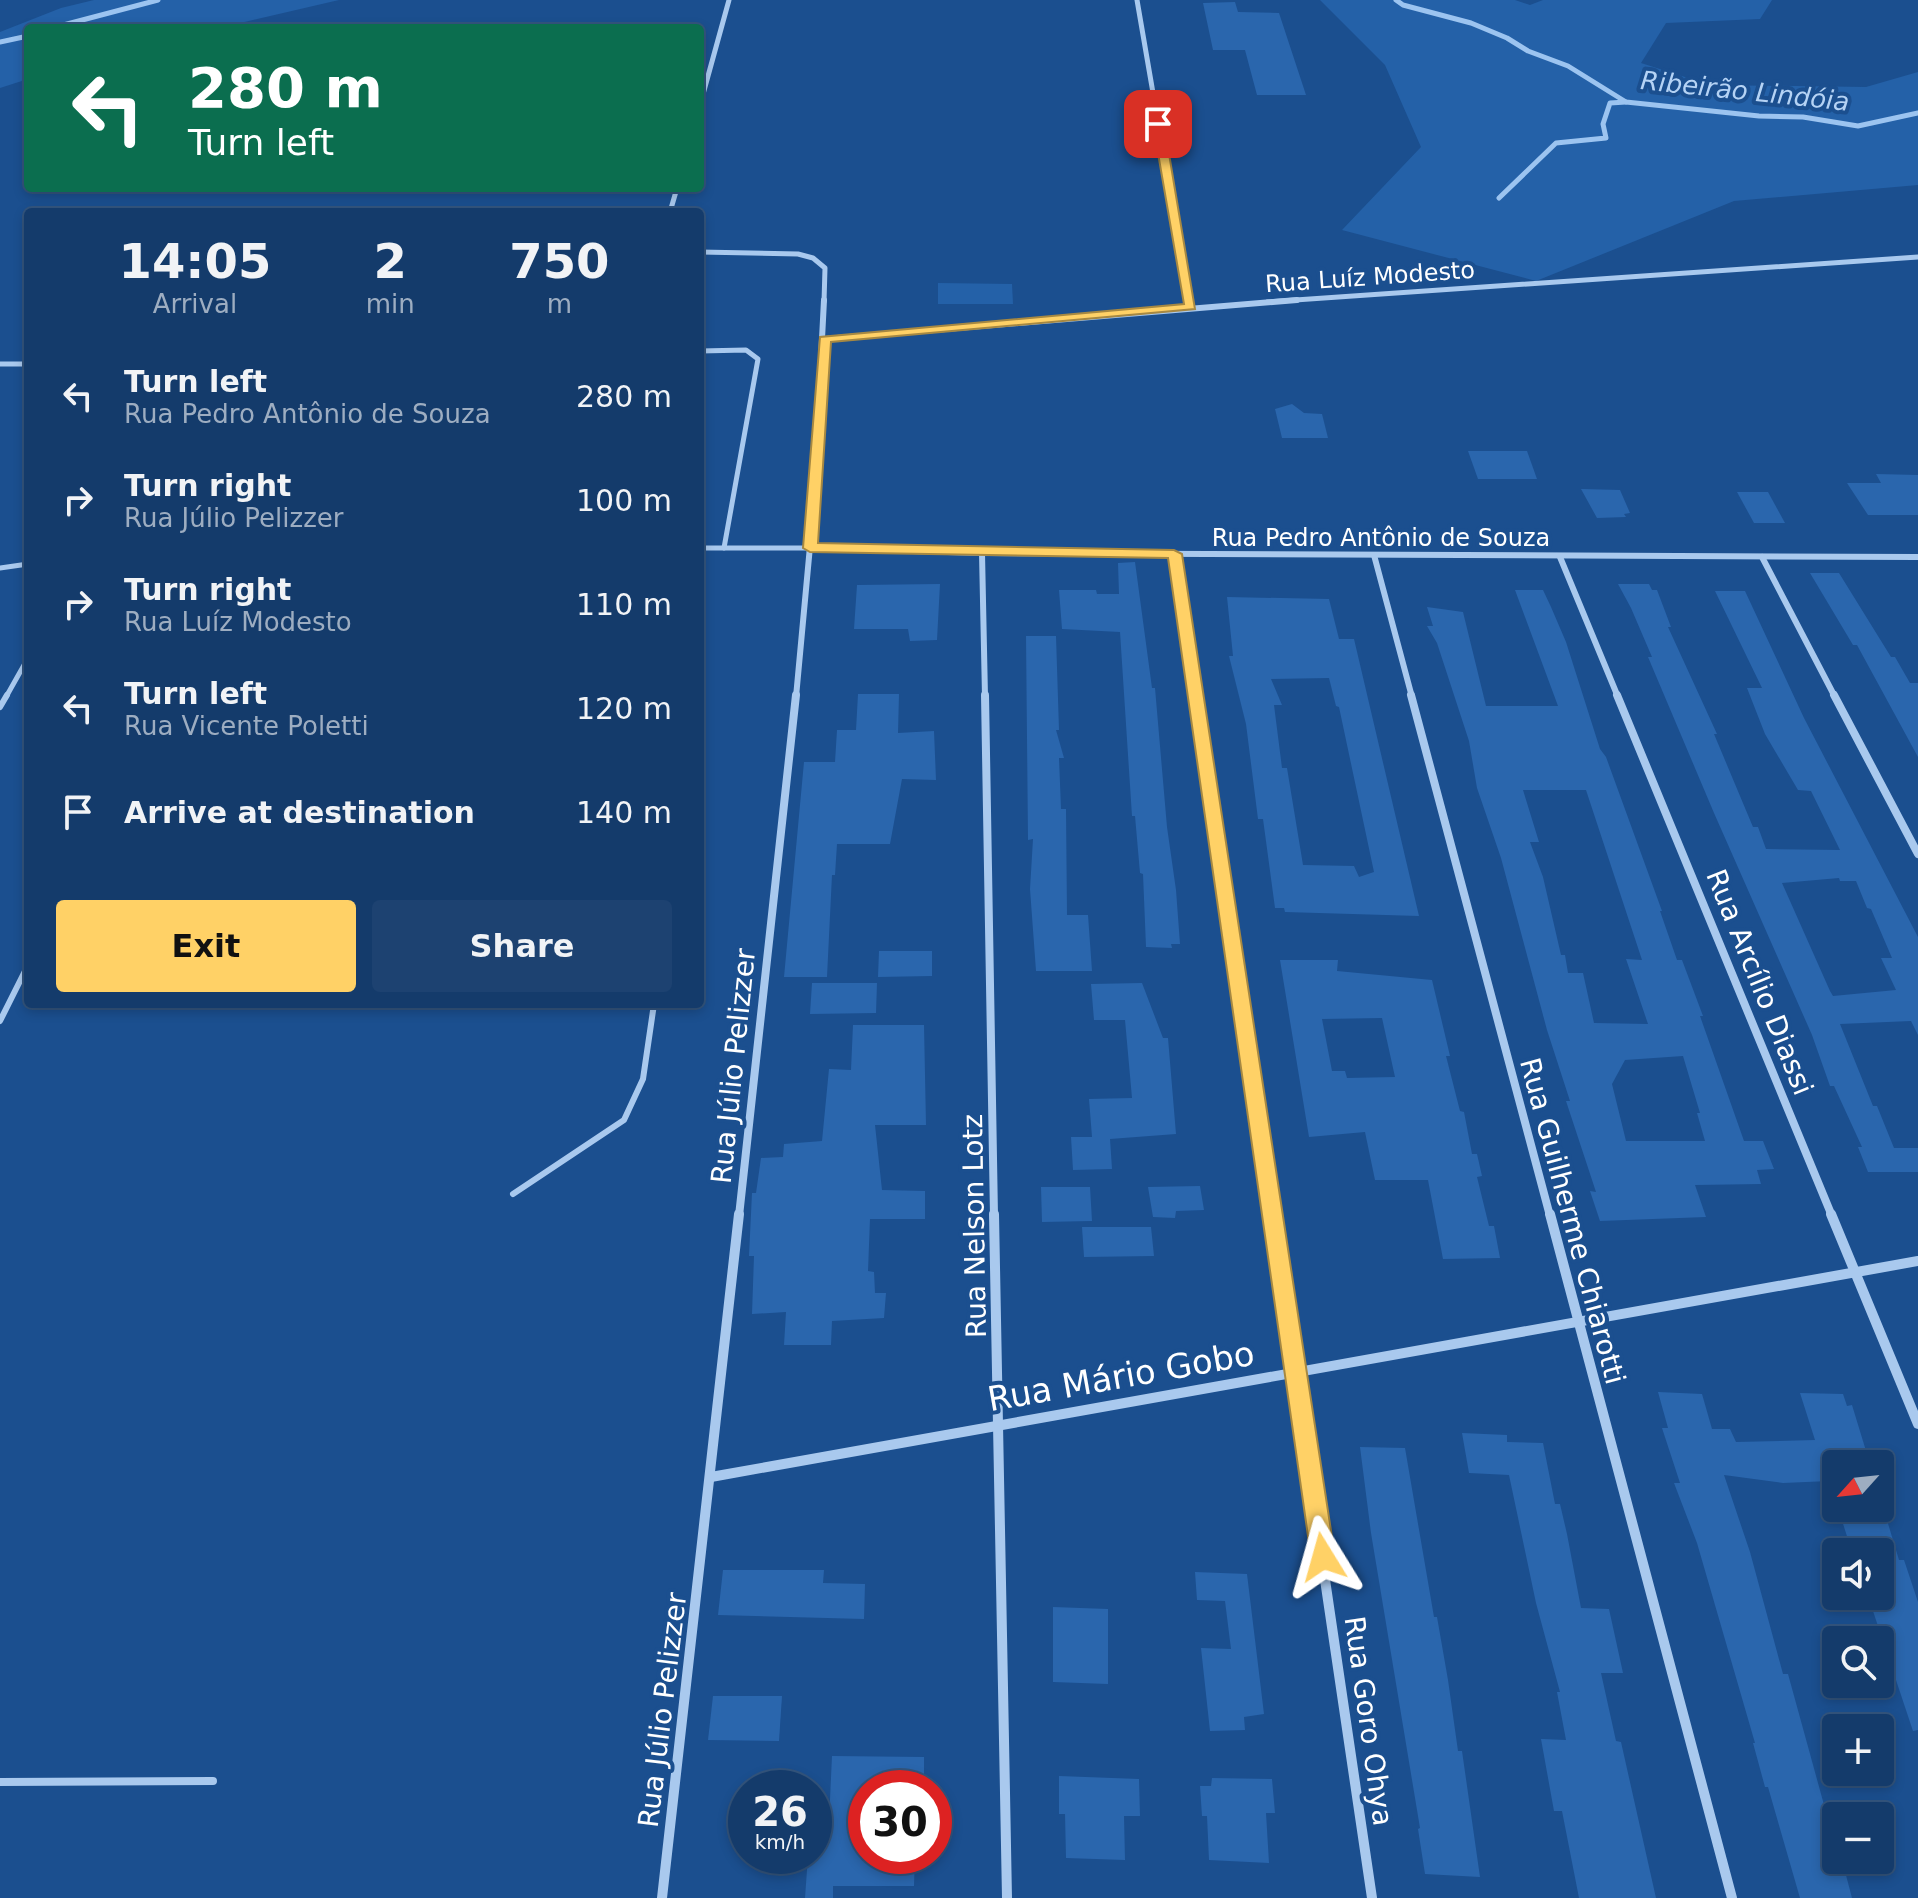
<!DOCTYPE html>
<html lang="en">
<head>
<meta charset="utf-8">
<style>
	:root { --surface:#143b6b; --page:#1d4271; --text:#f1f3f6; --muted:#9dadc1; --line:#33557e; --accent:#ffd166 }
	body { margin:0; font-family:"DejaVu Sans",sans-serif; background:var(--page); color:var(--text); height:100vh; display:flex; flex-direction:column; font-size:30px; white-space:nowrap }
	* { box-sizing:border-box; margin:0 }
	p { font-size:26px; color:var(--muted) }
	.icon { flex:none; width:44px; height:44px; fill:none; stroke:currentColor; stroke-width:2; stroke-linecap:round; stroke-linejoin:round }
	.map { position:relative; flex:1; overflow:hidden }
	.side { position:absolute; left:24px; top:208px; width:680px; height:800px; display:flex; flex-direction:column; background:var(--surface); border-radius:8px; box-shadow:0 4px 12px #0003,0 0 0 2px var(--line) }
	.side>* { flex:none }
	.banner { position:absolute; left:24px; top:24px; width:680px; height:168px; border-radius:8px; box-shadow:0 4px 12px #0003,0 0 0 2px var(--line); background:#0b6e4f; color:#fff; overflow:hidden }
	.needle { width:52px; rotate:243deg }
	.controls { position:absolute; left:1822px; top:1450px; display:grid; gap:16px }
	.controls a { display:grid; place-items:center; width:72px; height:72px; border-radius:8px; background:var(--surface); box-shadow:0 4px 12px #0003,0 0 0 2px var(--line); font-size:40px }
	.speed { position:absolute; left:728px; top:1770px; display:flex; gap:16px; font-size:40px; font-weight:700; text-align:center }
	.speed>* { display:grid; place-content:center; width:104px; height:104px; border-radius:50%; background:var(--surface); box-shadow:0 4px 12px #0003,0 0 0 2px var(--line); line-height:1 }
	.speed small { font-size:20px; font-weight:400 }
	.speed .limit { border:12px solid #d22; background:#fff; color:#111 }
	.pin { position:absolute; display:grid; place-items:center; width:68px; height:68px; color:#fff; margin:-34px; border-radius:16px; box-shadow:0 4px 12px #0006 }
	.me { position:absolute; width:88px; margin:-44px; rotate:352deg; stroke-linejoin:round; filter:drop-shadow(0 0 6px #0008) }
	.turn { display:flex; align-items:center; gap:28px; height:168px; padding:0 32px; font-size:36px }
	.turn .icon { width:104px; height:104px; stroke-width:2.5 }
	.turn b { display:block; font-size:56px; line-height:68px }
	.eta { display:flex; justify-content:space-evenly; align-items:center; height:136px; text-align:center }
	.eta b { font-size:48px; font-weight:700; line-height:56px }
	.button { display:flex; gap:16px; margin-top:auto; padding:16px 32px }
	.button a { flex:1; height:92px; border-radius:8px; background:var(--accent); color:#111; font-size:32px; font-weight:700; line-height:92px; text-align:center }
	.button a+a { background:var(--page); color:var(--text) }
	ul { padding:0; list-style:none }
	li { display:flex; align-items:center; gap:24px; height:104px; padding:0 32px }
	li div { flex:1 }
	li b { display:block; font-size:30px }
	li em { font-style:normal }
	.map>svg:first-child { display:block }
	.green { fill:#2461a8 }
	.lines { fill:none; stroke-linecap:round; stroke-linejoin:round }
	.stream { stroke:#9cc4f0; stroke-width:5 }
	.building { fill:#2a66ad; fill-rule:evenodd }
	.lane-far2 { stroke:#a9c9ee; stroke-width:5 }
	.lane-far1 { stroke:#a9c9ee; stroke-width:6 }
	.lane { stroke:#a9c9ee; stroke-width:8 }
	.street-far3 { stroke:#a9c9ee; stroke-width:5 }
	.street-far2 { stroke:#a9c9ee; stroke-width:6 }
	.street-far1 { stroke:#a9c9ee; stroke-width:8 }
	.street { stroke:#a9c9ee; stroke-width:10 }
	.route { fill:#ffd166; stroke:#a68842; stroke-width:2 }
	.labels { text-anchor:middle; stroke-width:8; stroke-linejoin:round; paint-order:stroke }
	.far-street-label { font-size:24px; fill:#fff; stroke:#1b4f8f }
	.far-water-label { font-size:26px; font-style:italic; fill:#b5d3f5; stroke:#1b4f8f }
	.street-label { font-size:28px; fill:#fff; stroke:#1b4f8f }
	.near-street-label { font-size:34px; fill:#fff; stroke:#1b4f8f }
</style>
</head>
<body>
<div class="map">
<svg width="1918" height="1898" viewBox="0 0 1918 1898">
	<rect width="100%" height="100%" fill="#1b4f8f"/>
	<g class="green">
		<path d="M94 0H339L219 28H28V79L0 88V32L61 8Z"/>
		<path d="M1320 0H1515L1530 5 1543 0H1772L1760 19 1666 23 1641 63 1710 85 1866 87 1918 72V185L1734 201 1536 281 1342 230 1421 147 1385 65Z"/>
		<path d="M938 283 1012 284 1013 304H938Z"/>
	</g>
	<g class="lines">
		<g class="stream">
			<path d="M1396 0 1403 5 1471 23 1507 38 1528 51 1568 66 1626 102 1759 116 1803 117 1858 126 1918 113"/>
			<path d="M52 28 158 0"/>
			<path d="M0 42 28 36"/>
			<path d="M1499 198 1556 143 1606 138 1603 124 1610 103 1626 102"/>
		</g>
	</g>
	<g class="building">
		<path d="M1235 2 1238 12 1279 13 1306 95H1257L1245 50H1213L1203 3Z"/>
		<path d="M1292 404 1304 413 1322 414 1328 438H1282L1275 409Z"/>
		<path d="M1468 451H1527L1537 479H1478Z"/>
		<path d="M1876 474 1918 475V515H1868L1847 483H1881Z"/>
		<path d="M1581 489 1620 490 1630 513 1624 514 1626 517 1597 518Z"/>
		<path d="M1737 492H1768L1785 523H1754Z"/>
		<path d="M1135 562 1152 688H1155L1167 827 1176 890 1180 944H1171L1172 948 1146 947 1143 874 1140 873 1135 816H1132L1120 632 1062 629 1059 590H1096L1097 594H1119L1118 563Z"/>
		<path d="M1810 573H1839L1891 657H1895L1910 683H1918V757L1857 645H1853Z"/>
		<path d="M940 584 937 640 910 641 908 629H854L857 585Z"/>
		<path d="M1618 584H1649L1652 590H1657L1671 627H1668L1717 734H1714L1753 827H1758L1766 849 1840 850 1811 791 1798 790 1765 734 1747 688H1762L1715 591H1745L1804 718 1918 937V1035L1911 1021 1840 1024 1873 1106H1877L1894 1148H1918V1172H1868L1858 1147H1862L1834 1086H1830L1812 1035 1714 813 1648 657H1652L1631 608ZM1839 878 1840 881H1856L1867 908 1871 909 1892 958H1881L1896 990 1833 996 1830 991 1782 883Z"/>
		<path d="M1515 590H1543L1551 607 1566 642 1600 749 1606 757 1662 911H1660L1677 960H1682L1703 1016H1700L1744 1141H1763L1774 1169 1757 1170 1761 1184 1695 1185 1706 1217 1600 1221 1590 1191 1596 1192 1566 1101H1570L1547 1030 1501 858 1477 788 1469 741 1437 643 1427 626H1433L1427 607 1463 612 1486 706H1558ZM1523 790H1586L1642 960 1626 959 1648 1024 1594 1023 1583 973H1568L1565 955H1561L1543 877 1530 842H1539ZM1683 1056 1700 1113H1697L1705 1141H1626L1612 1084 1625 1060Z"/>
		<path d="M1227 597 1329 599 1339 639H1354L1419 916 1285 912 1284 908H1275L1263 819H1258L1246 724 1229 656H1233ZM1329 678 1336 706 1339 707 1374 872 1359 877 1354 866 1303 865 1287 768H1282L1274 705H1282L1271 679Z"/>
		<path d="M1026 636H1056L1059 730H1056L1064 758H1059L1061 809H1066L1067 915H1088L1092 971H1036L1030 889 1033 839 1028 840Z"/>
		<path d="M858 694H899L898 733 934 731 936 780 902 779 890 844H837L835 875H832L827 977H784L804 762H835L837 730H856Z"/>
		<path d="M879 951H932V976L878 977Z"/>
		<path d="M1280 960H1338L1337 971 1432 980 1450 1056H1446L1460 1111 1464 1112 1472 1154H1477L1482 1176 1477 1177 1489 1226H1494L1500 1258 1443 1259 1428 1180H1375L1365 1132 1309 1137ZM1382 1018 1395 1077 1347 1078 1345 1071H1332L1322 1019Z"/>
		<path d="M812 983H877L876 1013 810 1014Z"/>
		<path d="M1142 983 1163 1038H1168L1176 1134 1110 1139 1112 1169 1073 1170 1071 1137H1092L1089 1099 1132 1098 1125 1020H1094L1091 984Z"/>
		<path d="M853 1025H924L926 1125H875L882 1190 925 1191V1219H870L868 1271 874 1272 875 1293H886L884 1318 832 1321 831 1345H784L786 1312 752 1314 754 1256H749L752 1193H756L761 1158 783 1157 784 1144 822 1141 829 1069 851 1070Z"/>
		<path d="M1200 1186 1204 1210 1176 1211 1175 1218 1153 1217 1148 1187Z"/>
		<path d="M1041 1187H1090L1092 1221 1042 1222Z"/>
		<path d="M1082 1227H1151L1154 1256 1084 1257Z"/>
		<path d="M1658 1392 1702 1394 1712 1429H1730L1736 1442 1815 1440 1800 1393 1843 1394 1847 1406 1852 1405 1870 1464H1836V1502L1829 1481 1783 1483 1724 1475 1750 1552 1783 1674H1788L1829 1823H1836V1860H1842L1852 1898H1800L1768 1787H1765L1753 1743H1755L1697 1543 1674 1483H1680L1662 1428H1668Z"/>
		<path d="M1462 1433 1507 1435V1442L1543 1443 1555 1504H1560L1567 1534 1581 1608 1609 1609 1623 1673H1601L1616 1741 1621 1742 1656 1898H1579L1562 1811H1554L1541 1739 1566 1740 1557 1692H1560L1536 1603 1509 1475 1469 1473Z"/>
		<path d="M1360 1447 1405 1448 1434 1617H1437L1448 1680 1458 1751H1462L1480 1877 1425 1874 1418 1829 1420 1828 1371 1533Z"/>
		<path d="M1880 1497 1899 1560H1904L1918 1602V1730L1913 1731 1868 1596H1880V1552H1852L1838 1508H1880Z"/>
		<path d="M723 1570H824L823 1583 865 1584 864 1619 718 1615Z"/>
		<path d="M1195 1572 1247 1574 1264 1714 1244 1717 1245 1730 1210 1731 1201 1648 1231 1649 1225 1601 1197 1600Z"/>
		<path d="M1053 1607 1108 1609V1684L1053 1682Z"/>
		<path d="M713 1696H782L779 1741 708 1740Z"/>
		<path d="M832 1756 924 1757V1788H866V1856H915L914 1886H833V1898H805L808 1856H814V1821H829Z"/>
		<path d="M1059 1776 1139 1779 1140 1816H1124L1125 1860 1066 1858 1065 1814H1059Z"/>
		<path d="M1212 1778 1272 1779 1275 1813H1266L1269 1863 1209 1860 1207 1816H1202L1200 1786H1211Z"/>
	</g>
	<g class="lines">
		<g class="lane-far2">
			<path d="M700 351 746 350 758 359 724 548"/>
			<path d="M0 364H28"/>
			<path d="M700 548H810"/>
			<path d="M0 568 28 564"/>
			<path d="M6 697 28 658"/>
		</g>
		<g class="lane-far1">
			<path d="M0 707 7 695"/>
			<path d="M0 1021 28 965"/>
			<path d="M513 1194 624 1120 643 1079 654 1004"/>
		</g>
		<path class="lane" d="M0 1782 213 1781"/>
		<g class="street-far3">
			<path d="M1137 0 1189 302"/>
			<path d="M700 105 729 0"/>
			<path d="M670 212 677 188"/>
			<path d="M700 252 798 254 813 258 825 268 824 302"/>
			<path d="M1267 302 1918 257"/>
		</g>
		<g class="street-far2">
			<path d="M1189 300 1190 307"/>
			<path d="M825 339 1297 300"/>
			<path d="M810 548 982 553 1918 557"/>
			<path d="M982 553 985 697"/>
			<path d="M1174 554 1195 697"/>
			<path d="M1374 555 1412 697"/>
			<path d="M1560 557 1618 697"/>
			<path d="M1762 557 1835 697"/>
			<path d="M796 697 813 514 824 300"/>
		</g>
		<g class="street-far1">
			<path d="M985 695 994 1216"/>
			<path d="M1195 695 1272 1216"/>
			<path d="M1411 695 1550 1216"/>
			<path d="M1617 695 1832 1216"/>
			<path d="M1834 695 1918 854"/>
			<path d="M739 1216 796 695"/>
		</g>
		<g class="street">
			<path d="M994 1214 1007 1898"/>
			<path d="M1271 1214 1372 1898"/>
			<path d="M1550 1214 1732 1898"/>
			<path d="M1831 1214 1918 1424"/>
			<path d="M711 1477 1918 1261"/>
			<path d="M662 1898 739 1214"/>
		</g>
	</g>
	<path class="route" d="M1158 121 1164 124 1195 309 831 342 818 543 1174 550 1182 554 1335 1557 1331 1566 1323 1569 1314 1566 1311 1557 1168 558 810 552 803 548 820 337 1184 304 1153 124Z"/>
	<g class="labels">
		<g class="far-street-label">
			<text transform="translate(1370 277) rotate(-4)" y="8">Rua Luíz Modesto</text>
			<text x="1381" y="546">Rua Pedro Antônio de Souza</text>
		</g>
		<g class="far-water-label">
			<text transform="translate(1745 91) rotate(6)" y="9">Ribeirão Lindóia</text>
		</g>
		<g class="street-label">
			<text transform="translate(1760 982) rotate(68)" y="10">Rua Arcílio Diassi</text>
			<text transform="translate(733 1066) rotate(-84)" y="10">Rua Júlio Pelizzer</text>
			<text transform="translate(1573 1221) rotate(75)" y="10">Rua Guilherme Chiarotti</text>
			<text transform="translate(974 1226) rotate(-91)" y="10">Rua Nelson Lotz</text>
			<text transform="translate(662 1710) rotate(-83)" y="10">Rua Júlio Pelizzer</text>
			<text transform="translate(1369 1721) rotate(82)" y="10">Rua Goro Ohya</text>
		</g>
		<g class="near-street-label">
			<text transform="translate(1121 1376) rotate(-10)" y="12">Rua Mário Gobo</text>
		</g>
	</g>
</svg>
<div class="controls">
<a><svg class="needle" viewBox="-14 -14 28 28"><path d="M0-13l5 13h-10z" fill="#e53935"/><path d="M0 13l5-13h-10z" fill="#9dadc1"/></svg></a>
<a><svg class="icon" aria-label="sound" viewBox="0 0 24 24"><path d="M4 9h4l5-4v14l-5-4H4zM17 9q2 3 0 6"/></svg></a>
<a><svg class="icon" aria-label="search" viewBox="0 0 24 24"><circle cx="10" cy="10" r="6"/><path d="M15 15l6 6"/></svg></a>
<a>+</a>
<a>−</a>
</div>
<div class="speed"><div>26<small>km/h</small></div><div class="limit">30</div></div>
<div class="pin" style="left:1158px;top:124px;background:#d93025"><svg class="icon" aria-label="arrive" viewBox="0 0 24 24"><path d="M6 21V4h12l-3 4 3 4H6"/></svg></div>
<svg class="me" style="left:1323px;top:1557px" viewBox="-20 -20 40 40"><path d="M0-17L14 15 0 8-14 15z" fill="#ffd166" stroke="#fff" stroke-width="4"/></svg>
<div class="banner">
<div class="turn"><svg class="icon" aria-label="left" viewBox="0 0 24 24"><path d="M17 20v-9H6M10 6l-5 5 5 5"/></svg><div><b>280 m</b>Turn left</div></div>
</div>
<section class="side">
<div class="eta">
<div><b>14:05</b><p>Arrival</p></div>
<div><b>2</b><p>min</p></div>
<div><b>750</b><p>m</p></div>
</div>
<ul>
<li><svg class="icon" aria-label="left" viewBox="0 0 24 24"><path d="M17 20v-9H6M10 6l-5 5 5 5"/></svg><div><b>Turn left</b><p>Rua Pedro Antônio de Souza</p></div><em>280 m</em></li>
<li><svg class="icon" aria-label="right" viewBox="0 0 24 24"><path d="M7 20v-9h11M14 6l5 5-5 5"/></svg><div><b>Turn right</b><p>Rua Júlio Pelizzer</p></div><em>100 m</em></li>
<li><svg class="icon" aria-label="right" viewBox="0 0 24 24"><path d="M7 20v-9h11M14 6l5 5-5 5"/></svg><div><b>Turn right</b><p>Rua Luíz Modesto</p></div><em>110 m</em></li>
<li><svg class="icon" aria-label="left" viewBox="0 0 24 24"><path d="M17 20v-9H6M10 6l-5 5 5 5"/></svg><div><b>Turn left</b><p>Rua Vicente Poletti</p></div><em>120 m</em></li>
<li><svg class="icon" aria-label="arrive" viewBox="0 0 24 24"><path d="M6 21V4h12l-3 4 3 4H6"/></svg><div><b>Arrive at destination</b></div><em>140 m</em></li>
</ul>
<div class="button"><a>Exit</a><a>Share</a></div>
</section>
</div>
</body>
</html>
